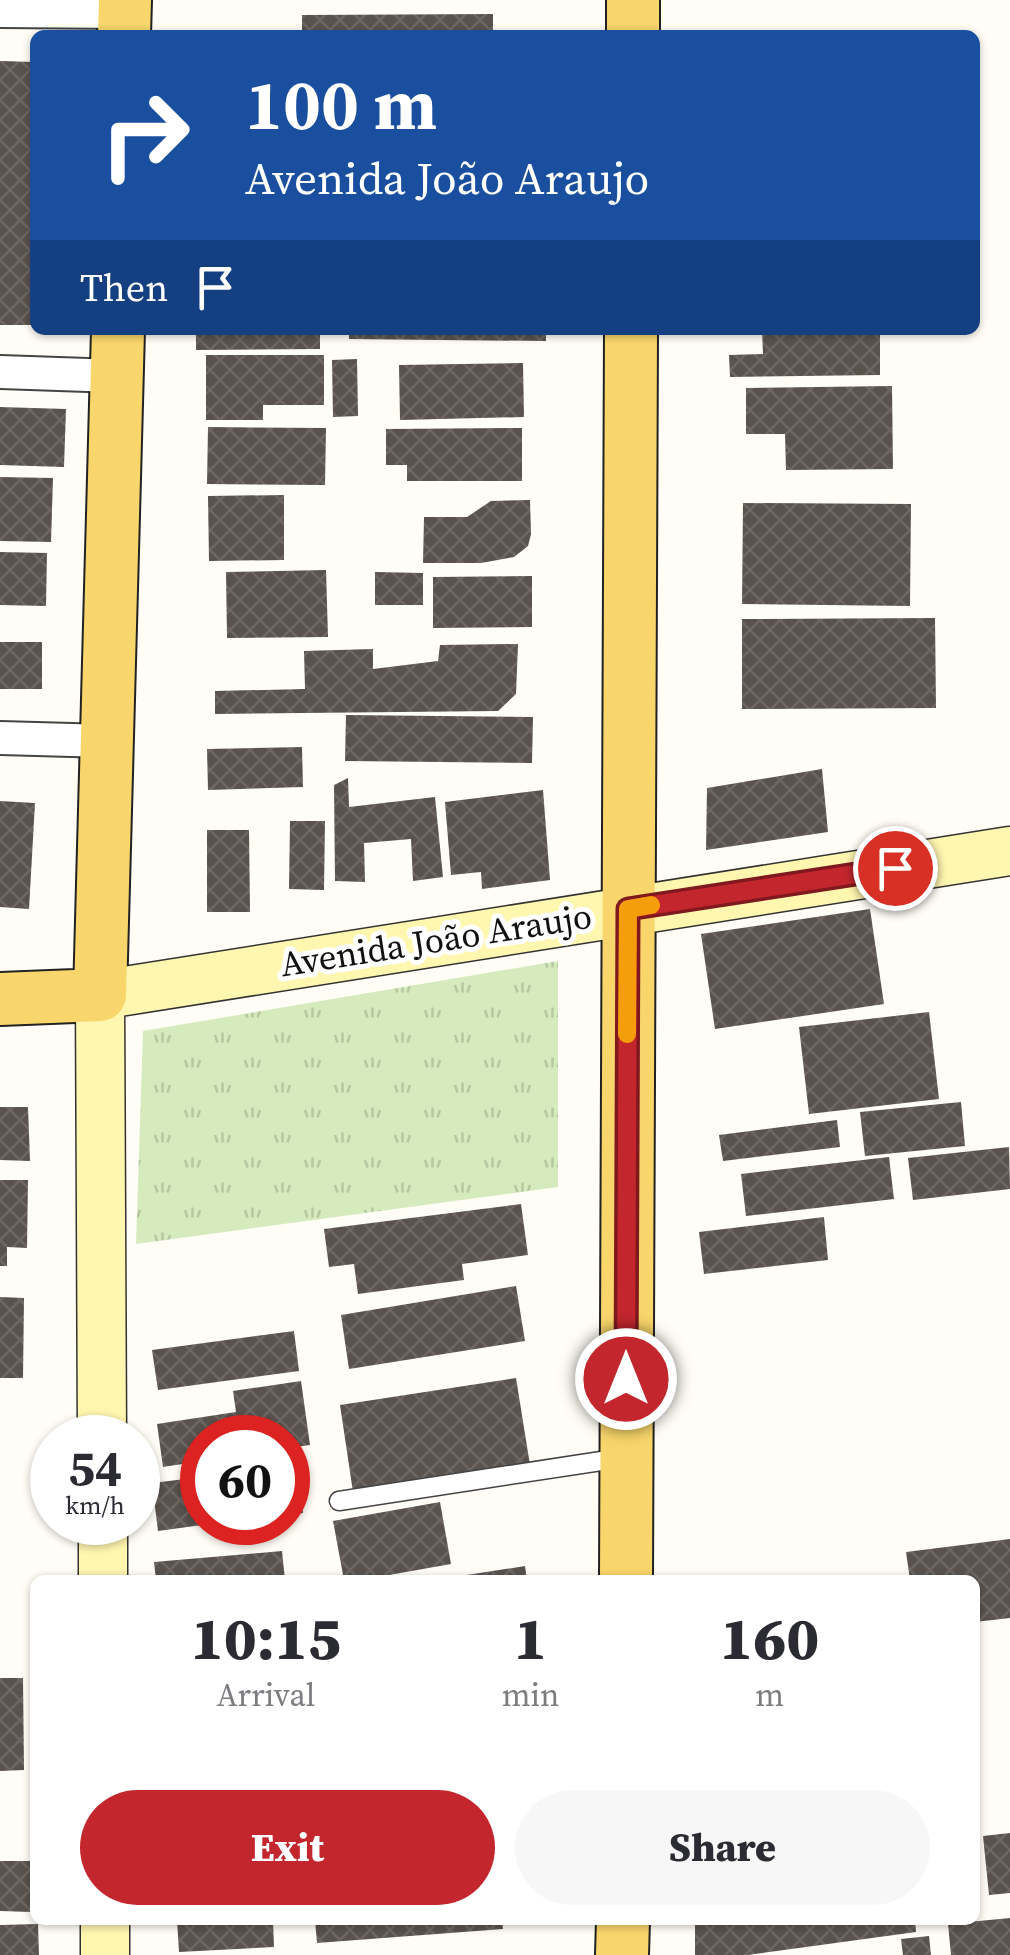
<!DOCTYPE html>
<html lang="en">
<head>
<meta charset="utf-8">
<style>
	:root { --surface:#fff; --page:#f7f7f7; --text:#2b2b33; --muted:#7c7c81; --accent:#c4262e }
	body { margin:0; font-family:"Source Serif 4",serif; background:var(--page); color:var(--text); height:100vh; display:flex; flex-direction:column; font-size:38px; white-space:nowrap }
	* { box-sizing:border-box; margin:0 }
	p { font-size:32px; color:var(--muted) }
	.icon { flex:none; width:55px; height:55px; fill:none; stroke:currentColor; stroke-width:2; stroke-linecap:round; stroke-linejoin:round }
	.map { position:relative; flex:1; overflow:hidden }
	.side { position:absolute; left:30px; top:1575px; width:950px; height:350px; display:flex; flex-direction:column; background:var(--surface); border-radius:15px; box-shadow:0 2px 8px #0004 }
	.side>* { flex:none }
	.guide { position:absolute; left:30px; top:30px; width:950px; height:305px; border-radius:15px; box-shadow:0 2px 8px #0004; background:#1a4fa0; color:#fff; overflow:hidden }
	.speed { position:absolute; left:30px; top:1415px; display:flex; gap:20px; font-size:50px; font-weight:700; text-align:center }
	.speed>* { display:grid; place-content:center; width:130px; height:130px; border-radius:50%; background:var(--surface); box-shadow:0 2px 8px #0004; line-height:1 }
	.speed small { font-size:25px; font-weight:400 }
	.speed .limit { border:15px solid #d22; background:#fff; color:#111 }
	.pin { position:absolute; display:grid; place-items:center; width:85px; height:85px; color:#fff; margin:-42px; border:5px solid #fff; border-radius:50%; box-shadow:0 2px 10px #0007 }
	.me { position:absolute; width:110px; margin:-55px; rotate:0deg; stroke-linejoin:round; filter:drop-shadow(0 0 8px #0008) }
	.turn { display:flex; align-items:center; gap:35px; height:210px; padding:0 50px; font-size:45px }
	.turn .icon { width:130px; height:130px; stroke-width:2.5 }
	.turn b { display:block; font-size:70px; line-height:85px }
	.then { display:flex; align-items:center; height:95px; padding:0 50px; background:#0003; gap:20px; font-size:38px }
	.eta { display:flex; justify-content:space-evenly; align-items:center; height:170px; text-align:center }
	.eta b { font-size:60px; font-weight:800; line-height:70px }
	.primary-button { display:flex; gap:20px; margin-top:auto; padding:20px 50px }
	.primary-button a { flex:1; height:115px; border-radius:60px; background:var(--accent); color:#fff; font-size:40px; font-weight:800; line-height:115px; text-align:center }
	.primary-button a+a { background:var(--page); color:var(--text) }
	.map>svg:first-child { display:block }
	.grass { fill:url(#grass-tufts) }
	.building { fill:url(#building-cross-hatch) }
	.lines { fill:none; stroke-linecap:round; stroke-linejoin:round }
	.lane-casing { stroke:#444; stroke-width:21 }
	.street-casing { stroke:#444; stroke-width:36 }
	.secondary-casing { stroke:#333; stroke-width:51 }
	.primary-casing { stroke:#222; stroke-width:56 }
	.lane { stroke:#fff; stroke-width:18 }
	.street { stroke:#fff; stroke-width:32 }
	.secondary { stroke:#fff6b0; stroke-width:48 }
	.primary { stroke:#f9d66b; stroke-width:52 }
	.route-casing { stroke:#7f191e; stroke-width:25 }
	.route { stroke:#c4262e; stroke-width:18 }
	.slow { stroke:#f59e0b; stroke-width:18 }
	.labels { text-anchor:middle; stroke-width:10; stroke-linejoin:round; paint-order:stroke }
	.street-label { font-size:35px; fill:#111; stroke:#fff }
</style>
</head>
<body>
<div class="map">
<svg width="1010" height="1955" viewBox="0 0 1010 1955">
	<defs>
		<pattern id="grass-tufts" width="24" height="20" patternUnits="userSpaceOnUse" patternTransform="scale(2.5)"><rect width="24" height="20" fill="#d5ebbd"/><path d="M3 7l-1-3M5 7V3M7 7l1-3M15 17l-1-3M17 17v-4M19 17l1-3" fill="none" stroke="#b6c8a1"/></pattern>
		<pattern id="building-cross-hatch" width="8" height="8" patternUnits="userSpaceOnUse" patternTransform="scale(2.5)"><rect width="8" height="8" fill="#5a524d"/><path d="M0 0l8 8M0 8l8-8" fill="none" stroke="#6d6662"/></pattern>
	</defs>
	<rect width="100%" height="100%" fill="#fffdf5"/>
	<path class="grass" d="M558 961V1187L136 1244 143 1031Z"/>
	<g class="building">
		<path d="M493 14V35H302V15Z"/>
		<path d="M0 61 35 62V325H0Z"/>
		<path d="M196 330H320V349L196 350Z"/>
		<path d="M349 330H546V341L349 339Z"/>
		<path d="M762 330H880V375L730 377 729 355 763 354Z"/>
		<path d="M206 355H324V405H263V420H206Z"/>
		<path d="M357 359 358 416 333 417 332 360Z"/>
		<path d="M523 363 524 417 400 420 399 365Z"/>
		<path d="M892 386 893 469 786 470 785 434H746V388Z"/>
		<path d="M0 407 66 409 64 467 0 465Z"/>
		<path d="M208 427 326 428 325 485 207 484Z"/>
		<path d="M522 428V481H407V465H386V429Z"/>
		<path d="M0 477 53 478 51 542 0 541Z"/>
		<path d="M284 495V560L209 561 208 496Z"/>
		<path d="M530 500 531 534 528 546 514 557 481 563H423L424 517H467L491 501Z"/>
		<path d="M743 503 911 504 910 606 742 604Z"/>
		<path d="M0 552 47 553 46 606 0 605Z"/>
		<path d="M326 570 328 637 227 638 226 572Z"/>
		<path d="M375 572 423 573V605H375Z"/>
		<path d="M532 576V627L433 628V577Z"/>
		<path d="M935 618 936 708 742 709V619Z"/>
		<rect x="0" y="642" width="42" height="47"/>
		<path d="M518 644 516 694 498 711 215 714V691L305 689 304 651 373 649V669L438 661 440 645Z"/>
		<path d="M346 715 533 717 532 763 345 761Z"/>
		<path d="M302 747 303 787 208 790 207 749Z"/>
		<path d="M822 769 828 832 706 850 707 788Z"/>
		<path d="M348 778 349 807 435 797 443 877 413 881 411 839 364 843 365 882 335 881 334 785Z"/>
		<path d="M543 790 550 880 482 889 481 872 451 875 445 802Z"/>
		<path d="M0 801 35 803 29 909 0 907Z"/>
		<path d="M290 821H325L324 890 289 889Z"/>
		<path d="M207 830H249L250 912H207Z"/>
		<path d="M870 909 884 1004 715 1029 701 934Z"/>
		<path d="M929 1012 939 1099 809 1114 799 1027Z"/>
		<path d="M961 1102 965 1146 865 1156 860 1112Z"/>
		<path d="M0 1107H28L30 1161 0 1160Z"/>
		<path d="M837 1120 840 1147 723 1161 719 1135Z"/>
		<path d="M1009 1147 1010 1189 913 1200 908 1158Z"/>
		<path d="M889 1157 894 1199 746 1216 741 1174Z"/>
		<path d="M0 1180H28L27 1248 7 1247V1266H0Z"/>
		<path d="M521 1204 528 1255 462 1264 464 1280 358 1294 354 1264 329 1267 324 1229Z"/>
		<path d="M824 1217 828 1260 704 1274 699 1232Z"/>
		<path d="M516 1286 525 1341 349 1369 341 1315Z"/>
		<path d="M0 1297 24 1298 23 1378H0Z"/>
		<path d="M294 1331 299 1371 158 1390 152 1350Z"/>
		<path d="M516 1378 530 1465 353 1492 340 1405Z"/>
		<path d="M301 1381 310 1445 288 1448V1438H202V1461L163 1467 157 1424 236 1412 233 1391Z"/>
		<path d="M298 1466 303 1513 288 1515V1467Z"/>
		<path d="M202 1477V1525L158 1531 152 1483Z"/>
		<path d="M440 1502 451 1564 361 1580H344L333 1521Z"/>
		<path d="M1010 1539V1618L975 1622V1580H910L906 1552Z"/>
		<path d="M282 1551 285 1580H156L154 1562Z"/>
		<path d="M525 1566 527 1580H448V1578Z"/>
		<path d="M0 1678H23L24 1770 0 1771Z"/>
		<path d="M1010 1833V1893L989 1895 983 1836Z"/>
		<path d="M0 1861H32L31 1912 0 1911Z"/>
		<path d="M1010 1918V1955H951L948 1924Z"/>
		<path d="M177 1920H273L274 1947 179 1952Z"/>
		<path d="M315 1920H502L503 1929 317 1943Z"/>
		<path d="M695 1920H915L916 1932 748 1955H695Z"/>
		<path d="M38 1924 39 1955H0V1925Z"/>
		<path d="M929 1936 931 1955H903L901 1939Z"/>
	</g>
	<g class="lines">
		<defs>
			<path id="lane" d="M339 1501 621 1458"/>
			<g id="street">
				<path d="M0 11 125 12"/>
				<path d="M0 372 117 376"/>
				<path d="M0 738 108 741"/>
			</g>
			<g id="secondary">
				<path d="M102 1438 100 995 1010 851"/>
				<path d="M103 1522V1580"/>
				<path d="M105 1920V1955"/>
			</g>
			<g id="primary">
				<path d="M124 35 125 0"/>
				<path d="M633 35V0"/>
				<path d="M0 999 100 995 118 330"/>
				<path d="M626 1580 631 330"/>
				<path d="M622 1955 623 1920"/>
			</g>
		</defs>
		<use href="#lane" class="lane-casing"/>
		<use href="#street" class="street-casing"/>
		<use href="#secondary" class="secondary-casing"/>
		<use href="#primary" class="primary-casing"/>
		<use href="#lane" class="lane"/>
		<use href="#street" class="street"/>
		<use href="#secondary" class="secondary"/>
		<use href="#primary" class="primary"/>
	</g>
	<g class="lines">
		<defs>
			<path id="route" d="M626 1379 628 909 895 868"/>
		</defs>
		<use href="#route" class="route-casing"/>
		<use href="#route" class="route"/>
		<path class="slow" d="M627 1034 628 909 651 905"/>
	</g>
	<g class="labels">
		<g class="street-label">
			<text transform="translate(436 940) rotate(-9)" y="12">Avenida João Araujo</text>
		</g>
	</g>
</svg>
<div class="speed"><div>54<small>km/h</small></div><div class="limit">60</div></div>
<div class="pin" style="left:895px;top:868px;background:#d93025"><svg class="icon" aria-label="arrive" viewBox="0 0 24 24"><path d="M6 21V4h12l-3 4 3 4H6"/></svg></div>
<svg class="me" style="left:626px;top:1379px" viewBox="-20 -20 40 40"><circle r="17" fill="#c4262e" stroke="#fff" stroke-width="3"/><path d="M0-11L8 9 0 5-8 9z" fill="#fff"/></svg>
<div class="guide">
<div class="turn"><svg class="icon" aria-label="right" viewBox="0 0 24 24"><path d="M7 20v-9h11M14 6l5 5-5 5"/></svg><div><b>100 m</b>Avenida João Araujo</div></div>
<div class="then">Then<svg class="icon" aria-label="arrive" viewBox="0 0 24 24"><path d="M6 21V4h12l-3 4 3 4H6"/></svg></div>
</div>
<section class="side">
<div class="eta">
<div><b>10:15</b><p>Arrival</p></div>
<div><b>1</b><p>min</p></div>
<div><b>160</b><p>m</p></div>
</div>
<div class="primary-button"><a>Exit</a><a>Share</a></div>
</section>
</div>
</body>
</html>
